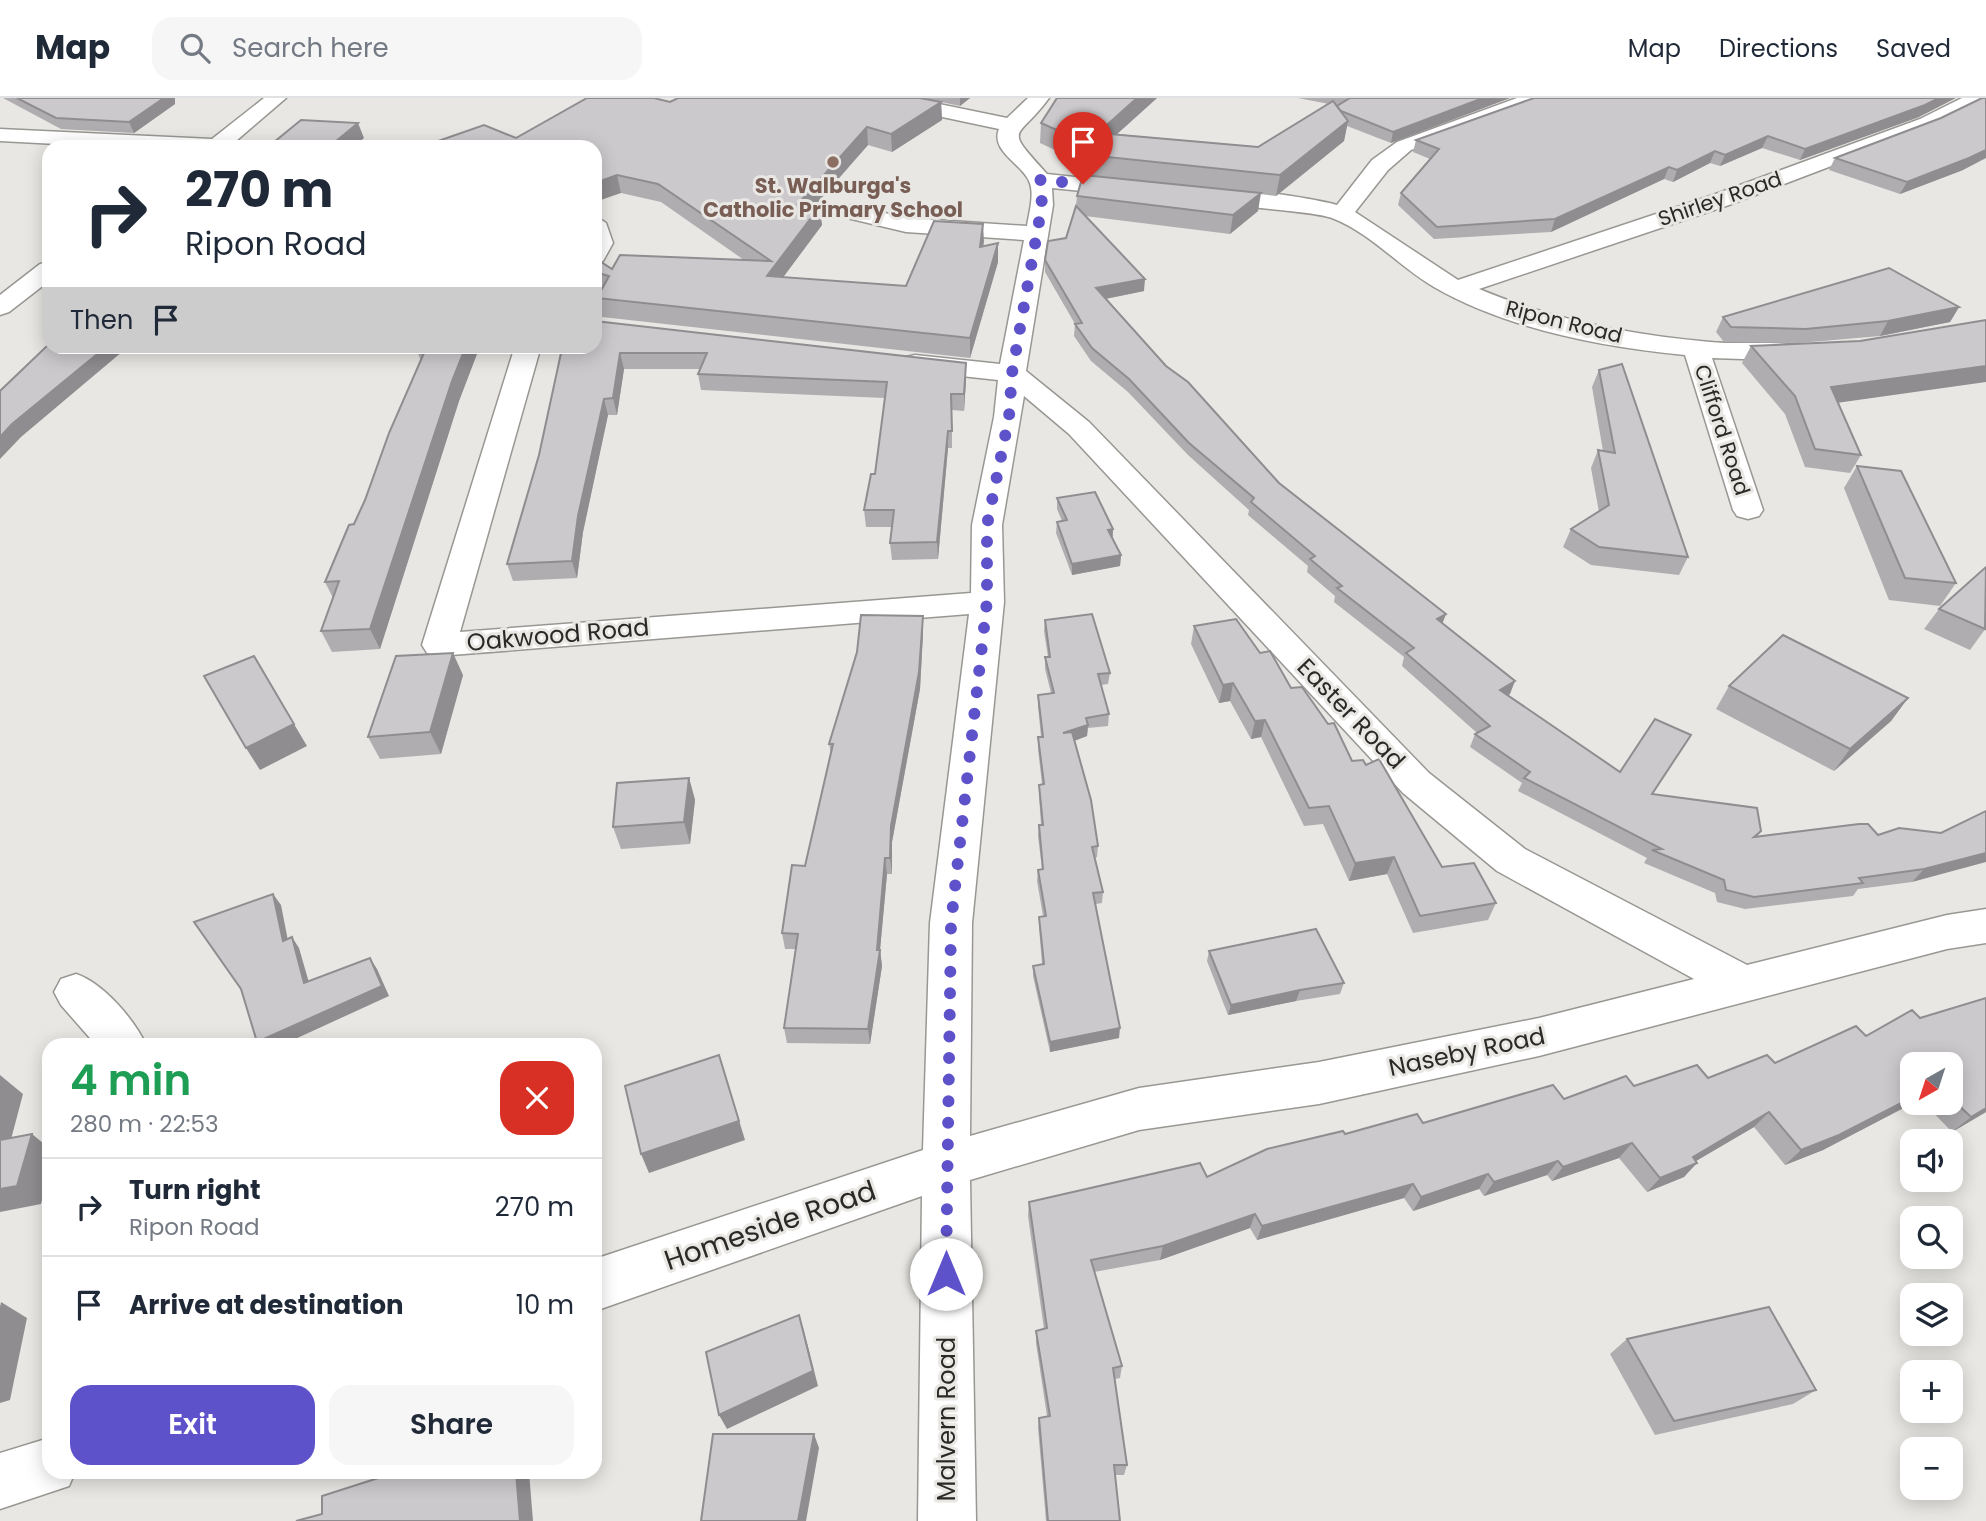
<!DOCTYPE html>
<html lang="en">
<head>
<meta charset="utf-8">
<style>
	:root { --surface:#fff; --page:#f6f6f7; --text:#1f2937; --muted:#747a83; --line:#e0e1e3; --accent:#5e52cb }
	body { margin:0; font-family:Poppins,sans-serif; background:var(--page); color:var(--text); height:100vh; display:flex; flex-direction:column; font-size:26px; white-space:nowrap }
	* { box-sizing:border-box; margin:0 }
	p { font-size:23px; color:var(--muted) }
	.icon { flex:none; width:38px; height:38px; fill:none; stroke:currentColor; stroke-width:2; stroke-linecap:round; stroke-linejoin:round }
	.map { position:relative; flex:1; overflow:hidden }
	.details { position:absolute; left:42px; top:940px; width:560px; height:441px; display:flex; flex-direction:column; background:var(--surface); border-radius:21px; box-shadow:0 4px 18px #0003 }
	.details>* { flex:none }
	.banner { position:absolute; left:42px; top:42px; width:560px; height:214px; border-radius:21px; box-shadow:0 4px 18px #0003; background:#fff; color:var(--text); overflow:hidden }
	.needle { width:46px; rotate:219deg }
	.controls { position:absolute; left:1900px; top:954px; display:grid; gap:14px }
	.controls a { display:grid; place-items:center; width:63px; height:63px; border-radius:14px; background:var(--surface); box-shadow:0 4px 18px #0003; font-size:35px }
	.pin { position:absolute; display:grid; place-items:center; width:60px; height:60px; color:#fff; margin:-72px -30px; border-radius:50% 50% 50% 0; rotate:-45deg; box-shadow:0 0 7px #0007 }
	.pin .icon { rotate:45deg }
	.me { position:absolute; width:77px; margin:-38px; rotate:0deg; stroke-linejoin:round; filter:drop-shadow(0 0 5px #0008) }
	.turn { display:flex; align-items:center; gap:24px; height:147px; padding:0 28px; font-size:32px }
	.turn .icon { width:91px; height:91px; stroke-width:2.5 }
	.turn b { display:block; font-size:49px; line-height:60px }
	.then { display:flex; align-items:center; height:66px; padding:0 28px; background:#0003; gap:14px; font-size:26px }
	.round { display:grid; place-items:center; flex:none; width:74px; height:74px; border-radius:21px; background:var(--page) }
	.summary { display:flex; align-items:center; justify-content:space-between; height:119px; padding:0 28px }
	h1 { font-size:42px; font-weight:600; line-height:52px; color:#1e9e55 }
	.cta { display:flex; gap:14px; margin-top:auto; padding:14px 28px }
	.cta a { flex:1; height:80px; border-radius:21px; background:var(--accent); color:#fff; font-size:28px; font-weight:600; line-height:80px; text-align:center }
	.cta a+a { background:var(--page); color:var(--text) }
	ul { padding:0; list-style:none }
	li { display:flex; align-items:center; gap:21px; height:98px; padding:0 28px; border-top:2px solid var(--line) }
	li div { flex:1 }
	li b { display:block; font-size:26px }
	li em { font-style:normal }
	header { display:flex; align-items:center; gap:42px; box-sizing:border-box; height:98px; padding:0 35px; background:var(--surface); border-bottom:2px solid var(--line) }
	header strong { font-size:33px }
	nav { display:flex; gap:38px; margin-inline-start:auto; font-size:24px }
	.search { width:490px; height:63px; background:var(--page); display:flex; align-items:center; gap:18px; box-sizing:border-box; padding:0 24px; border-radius:21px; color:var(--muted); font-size:26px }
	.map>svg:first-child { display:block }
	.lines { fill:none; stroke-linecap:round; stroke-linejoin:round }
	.minor-casing { stroke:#999793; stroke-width:3 }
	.minor { fill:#fff; fill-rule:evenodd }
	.wall { fill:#afadb0 }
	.shaded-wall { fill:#8f8d90 }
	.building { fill:#ccc9cd; stroke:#8f8d90; stroke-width:2 }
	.route { stroke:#5e52cb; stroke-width:12; stroke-dasharray:0 21.6 }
	.education-dot { fill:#8d6e63; stroke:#e9e7e3; stroke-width:2.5 }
	.labels { text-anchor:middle; stroke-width:6; stroke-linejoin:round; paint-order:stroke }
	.far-education-label { font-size:21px; font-weight:bold; fill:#785e54; stroke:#e9e7e3 }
	.far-street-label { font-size:21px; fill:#2a2927; stroke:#e9e7e3 }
	.street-label { font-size:24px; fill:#2a2927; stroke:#e9e7e3 }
	.near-street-label { font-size:28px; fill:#2a2927; stroke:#e9e7e3 }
</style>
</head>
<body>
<header>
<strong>Map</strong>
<div class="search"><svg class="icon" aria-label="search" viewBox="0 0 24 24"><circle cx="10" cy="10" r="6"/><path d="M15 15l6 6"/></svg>Search here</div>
<nav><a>Map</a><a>Directions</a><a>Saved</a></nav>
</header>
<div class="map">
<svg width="1986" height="1423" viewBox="0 0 1986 1423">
	<rect width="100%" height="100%" fill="#e9e7e3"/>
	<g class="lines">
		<defs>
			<g id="minor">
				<path d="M264 0H286L229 49H114L0 43V31L212 41Z"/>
				<path d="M871 0H910L1007 20 1028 0H1049C1017 44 1002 26 1047 76L1139 86 1142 91 1139 96 1131 98 1052 90 1053 107 1026 273 1089 324 1429 675 1525 751 1747 867 1947 817 1986 811V845L1947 851 1539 958 1319 1006 1139 1032 970 1082 976 1423H918L922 1098 595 1213V1161L923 1052 930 825 969 516 439 558 427 555 422 547 515 248H541L460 534 971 495 972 427 994 319 998 282 915 273 906 271 902 265 906 259 915 257 1000 266 1024 142 906 134 843 119 840 114 851 107 906 120 1027 128C1029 115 1035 95 1029 83 1021 65 990 53 999 31L881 6ZM1024 298 1069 336 1403 695 1497 773 1694 881 1539 920 1319 964 1139 990 970 1038 972 825 1004 504 1002 427Z"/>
				<path d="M1517 0H1546L1543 4 1411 52 1388 72 1355 114 1458 182 1713 97 1920 21 1962 0H1986L1985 4 1934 29 1729 107 1479 191C1553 222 1631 237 1710 244 1742 247 1777 242 1807 249L1811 255 1807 261 1798 263 1712 260 1763 412 1759 418 1748 421 1737 418 1733 412 1685 257C1601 249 1507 231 1434 189 1398 168 1371 135 1332 120 1308 111 1204 109 1197 98 1208 82 1316 101 1337 107L1372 62 1397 44Z"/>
				<path d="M595 118 606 125 613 145 603 163 595 165Z"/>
				<path d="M49 164V183L9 214 0 217V197L40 166Z"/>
				<path d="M76 876C103 885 134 921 146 947H96L61 907 54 894 61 881Z"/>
				<path d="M49 1340V1374H75L69 1388 0 1411V1355Z"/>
			</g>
		</defs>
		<use href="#minor" class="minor-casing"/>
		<use href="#minor" class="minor"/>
	</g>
	<g class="wall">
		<path d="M3 0H175V6L134 35 61 31Z"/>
		<path d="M923 0H970L960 8Z"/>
		<path d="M1157 0 1117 36 1258 49 1329 6 1298 0H1510L1391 45 1347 28 1344 43 1276 98 1260 96 1258 113 1230 136 1085 118 1144 193 1105 201 1166 268 1279 385 1446 516 1442 525 1510 596 1507 597 1620 674 1691 637 1653 696 1761 733 1757 739 1941 735 1986 713 1912 784 1858 791 1853 798 1745 811 1717 804 1715 795 1644 765 1647 760 1518 693 1522 685 1470 649 1475 636 1477 635 1402 568 1404 559 1334 504 1335 498 1307 474 1308 468 1248 417 1249 412 1188 357 1128 294 1091 263 1074 238 1075 226 1045 174V162L1066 140 1076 108 1077 98 1087 78 1088 63 1085 66 1040 45 1041 25Z"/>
		<path d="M670 4H941L942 22 892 54 868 47 815 108 822 127 783 179 906 188 983 126V148L998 145V164L970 260 602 219 597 200 601 193 595 192V160L612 171 744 162 661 104 621 95 516 40Z"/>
		<path d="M1919 19 1800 62 1762 50 1720 68 1710 65 1673 84 1664 81 1551 134 1434 141 1398 107 1401 95 1430 61 1413 54 1416 42Z"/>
		<path d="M1941 20 1963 72 1900 96 1829 72 1835 60Z"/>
		<path d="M1959 209 1950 224 1880 238 1799 245 1724 244 1716 234 1723 219Z"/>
		<path d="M595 223 966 281 964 313 952 312V350H948L938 461 892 462 890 445 892 429H866L864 412 875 376 885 300 701 292 698 276 700 271H624L617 317H608L583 434 577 480 513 483 507 466 595 248Z"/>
		<path d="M415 248H480L459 303 380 551 332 554 321 533 333 500 325 484 354 426 365 402 421 263Z"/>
		<path d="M1751 248 1838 304 1861 357 1850 375 1805 369 1785 316 1742 265Z"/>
		<path d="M1599 272 1688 459 1679 477 1591 467 1563 449 1571 431 1599 414 1591 370 1598 352 1603 353 1592 289Z"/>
		<path d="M1857 368 1956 485 1940 508 1889 502 1844 390Z"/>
		<path d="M1057 400 1113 431V441L1121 457 1120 468 1072 477 1056 435 1057 424 1062 423 1057 411Z"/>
		<path d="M1939 511 1986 530 1970 552 1924 531Z"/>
		<path d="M923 518V535L920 591 892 744V776H887L880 852 882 868 870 946 787 945 784 930 796 851H785L782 835 805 768 831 656 829 646 857 554Z"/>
		<path d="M1045 522 1110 575 1108 586 1101 587 1109 616 1108 628 1088 630 1087 638 1074 643 1098 748 1097 759 1095 760 1103 794 1102 805 1096 806 1119 940 1050 954 1033 878V868L1042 866 1039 829V819L1043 818 1037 783 1038 772 1042 771 1038 738 1039 727H1041L1039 698V687L1042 686 1038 651V639H1041L1038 608V597L1051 595 1045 571V559H1048L1044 533Z"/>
		<path d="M1194 528 1260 555 1291 590 1352 663 1366 667 1442 769 1496 805 1488 822 1413 835 1387 776 1349 783 1323 726 1304 728 1261 639 1251 641 1230 603 1219 605 1191 546Z"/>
		<path d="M463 577 441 656 380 661 368 639Z"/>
		<path d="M1729 588 1908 600 1891 623 1834 673 1716 611Z"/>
		<path d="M689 680 695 702 690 746 621 751 613 729Z"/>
		<path d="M1209 853 1344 885 1340 896 1296 903 1228 917 1207 863Z"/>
		<path d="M1986 900V1014L1952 1034 1923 1004H1951V966L1913 1004H1915L1823 1052 1785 1067 1754 1029 1696 1063 1684 1079 1647 1094 1619 1060 1552 1083 1547 1077 1484 1098 1479 1091 1413 1113 1404 1100 1257 1142 1250 1130 1160 1162 1094 1174 1122 1268 1120 1280 1115 1281 1127 1367 1124 1377H1115L1120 1423H1046L1038 1330 1039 1320 1047 1318 1036 1245V1233L1044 1231 1028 1118 1029 1104 1207 1079 1345 1036 1423 1025 1634 988 1708 980 1775 965Z"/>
		<path d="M1627 1241 1816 1292 1793 1306 1655 1337 1610 1256Z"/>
	</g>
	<g class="shaded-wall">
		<path d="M164 0H175V6L134 35 129 24Z"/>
		<path d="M960 0H970L960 8Z"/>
		<path d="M1137 0H1157L1096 55 1098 35Z"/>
		<path d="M1483 0H1510L1391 45 1393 34Z"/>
		<path d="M1939 0H1956L1919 19 1800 62 1805 51Z"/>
		<path d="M941 4 942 22 892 54 891 36Z"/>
		<path d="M1348 23 1344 43 1276 98 1280 77Z"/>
		<path d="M358 25 364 40 354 49H329Z"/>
		<path d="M867 29 868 47 800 124 798 106Z"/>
		<path d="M1094 38 1088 57V63L1085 66 1086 45Z"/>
		<path d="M1768 38 1762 50 1720 68 1725 57Z"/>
		<path d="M1986 52V60L1963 72 1900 96 1907 84Z"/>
		<path d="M1715 53 1710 65 1673 84 1677 72Z"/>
		<path d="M1669 69 1664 81 1551 134 1555 121Z"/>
		<path d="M617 77 621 95 595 104V85Z"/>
		<path d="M1261 95 1258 113 1230 136 1233 117Z"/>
		<path d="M820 108 822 127 770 197 767 178Z"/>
		<path d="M983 126 984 144 980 167V149Z"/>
		<path d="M998 145V164L970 260V240Z"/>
		<path d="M1145 181 1144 193 1095 203 1096 190Z"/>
		<path d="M1959 209 1950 224 1880 238 1888 223Z"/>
		<path d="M107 248H129L21 339 0 361V339L12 326Z"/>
		<path d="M466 248H480L459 303 380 551 370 531 452 283Z"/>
		<path d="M620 255 624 271 617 317 613 300Z"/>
		<path d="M966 265V281L964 313V296Z"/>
		<path d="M1986 268V284L1822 307 1831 289Z"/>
		<path d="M604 301 608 317 583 434 577 480 572 463 578 418Z"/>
		<path d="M948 333V350L938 461 937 444Z"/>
		<path d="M1113 431 1112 442 1108 432Z"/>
		<path d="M1121 457 1120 468 1072 477V466Z"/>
		<path d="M1446 516 1441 529 1437 521Z"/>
		<path d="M923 518V535L920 591 892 744V776L890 760 891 728Z"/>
		<path d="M453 555 463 577 441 656 430 634Z"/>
		<path d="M1515 583 1510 596 1494 605 1500 592Z"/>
		<path d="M1233 585 1230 603 1219 605 1223 587Z"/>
		<path d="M1908 600 1891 623 1834 673 1850 651Z"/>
		<path d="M1265 622 1261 639 1251 641 1255 623Z"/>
		<path d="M294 626 307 648 260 672 246 650Z"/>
		<path d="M1088 627 1087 638 1063 647V635Z"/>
		<path d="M689 680 695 702 690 746 684 724Z"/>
		<path d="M1986 755V764L1912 784 1924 771Z"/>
		<path d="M1394 759 1387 776 1349 783 1355 765Z"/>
		<path d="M885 760 887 776 880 852 882 868 870 946 868 931 877 852Z"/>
		<path d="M273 796 281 807 290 853 283 843Z"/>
		<path d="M292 839 299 850 312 895 304 885Z"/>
		<path d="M370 860 377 871 389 898 282 947H260L257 944Z"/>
		<path d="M1300 892 1296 903 1228 917 1231 907Z"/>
		<path d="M1120 930 1119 940 1050 954V944Z"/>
		<path d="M719 957 745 1042 649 1075 641 1056Z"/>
		<path d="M0 977 23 996 5 1064 0 1060Z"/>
		<path d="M1913 999V1004H1915L1823 1052 1785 1067 1801 1052Z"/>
		<path d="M1986 1010V1014L1952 1034 1971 1019Z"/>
		<path d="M1769 1014 1754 1029 1684 1070 1697 1065 1684 1079 1647 1094 1660 1080 1693 1059Z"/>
		<path d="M32 1036 49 1050V1077L41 1106 0 1114V1091Z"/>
		<path d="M1632 1045 1619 1060 1552 1083 1563 1069Z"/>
		<path d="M1558 1063 1547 1077 1484 1098 1494 1084Z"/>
		<path d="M1488 1076 1479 1091 1413 1113 1421 1099Z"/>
		<path d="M1413 1086 1404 1100 1257 1142 1262 1128Z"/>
		<path d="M1255 1116 1250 1130 1160 1162 1163 1148Z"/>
		<path d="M1 1204 27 1220 10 1302 0 1305V1209Z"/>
		<path d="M799 1217 804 1233 818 1288 727 1331 719 1317Z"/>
		<path d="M814 1336 819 1350 806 1423H798Z"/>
		<path d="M516 1374H529L533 1423H520Z"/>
	</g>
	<g class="building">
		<path d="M17 0H164L129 24 56 20Z"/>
		<path d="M587 0H654L670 4 678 0H920L941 4 891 36 867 29 798 106 820 108 767 178 906 188 934 123 983 126 980 149 998 145 970 240 597 200 609 178 595 174V160L612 171 620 157 771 163 658 86 617 77 595 85V49H421L484 27 516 40Z"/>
		<path d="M1057 0H1137L1098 35 1258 49 1333 3 1348 23 1280 77 1088 57 1094 38 1086 45 1041 25Z"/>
		<path d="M1350 0H1483L1393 34 1341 13 1337 8Z"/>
		<path d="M1534 0H1939L1925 7 1805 51 1768 38 1725 57 1715 53 1677 72 1669 69 1555 121 1437 129 1401 95 1439 51 1416 42Z"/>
		<path d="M1982 0H1986V52L1969 60 1907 84 1835 60 1941 20Z"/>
		<path d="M301 22 358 25 329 49H268Z"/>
		<path d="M1083 77 1261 95 1233 117 1077 98Z"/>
		<path d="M1076 108 1145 181 1096 190 1166 268 1188 284 1279 385 1446 516 1437 521 1515 583 1500 592 1620 674 1655 621 1691 637 1652 696 1757 710 1761 733 1754 739 1859 726H1868L1878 737 1899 730 1941 735 1986 713V755L1924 771 1859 780 1863 785 1754 799 1726 792 1724 782 1652 752 1662 751 1524 680 1530 674 1475 636 1490 628 1406 555 1414 550 1337 490 1342 488 1310 461 1315 458 1251 404 1254 400 1189 345 1129 281 1092 250 1075 226 1082 225 1045 162 1048 143 1066 140Z"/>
		<path d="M1889 170 1959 209 1888 223 1806 231 1731 229 1723 219Z"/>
		<path d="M1986 222V268L1831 289 1861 357 1815 351 1795 298 1751 248 1860 243Z"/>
		<path d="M595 223 966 265 964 296H951L952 333H948L937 444 890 445 894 412H864L871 376H875L887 284 698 276 707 255H620L613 300 604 301 578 418 572 463 507 466 539 357 561 255 564 248H595Z"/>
		<path d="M49 246V248H107L12 326 0 339V293Z"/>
		<path d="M427 248H466L452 283 370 531 321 533 339 483 325 484 349 427 354 426 365 402 389 335Z"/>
		<path d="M1622 266 1688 459 1599 449 1571 431 1609 407 1598 352 1615 355 1599 272Z"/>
		<path d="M1857 368 1901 373 1956 485 1905 480Z"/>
		<path d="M1095 394 1113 431 1108 432 1121 457 1072 466 1057 424 1067 422 1057 400Z"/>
		<path d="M1986 469 1985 531 1939 511Z"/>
		<path d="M1092 516 1110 575 1098 576 1109 616 1086 620 1088 627 1063 635 1072 634 1091 702 1098 748 1092 749 1103 794 1093 795 1120 930 1050 944 1033 868 1044 866 1039 819 1046 818 1038 772 1043 771 1039 727H1043L1039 687 1044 686 1038 639H1043L1038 597 1054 595 1045 559H1050L1045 522Z"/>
		<path d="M861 517 923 518 919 574 891 728 890 760H885L877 852H880L868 931 784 930 798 836 782 835 792 767 805 768 833 646H829L857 554Z"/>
		<path d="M1236 521 1260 555 1270 553 1291 590 1302 589 1328 626 1334 625 1352 663 1363 662 1366 667 1379 661 1442 769 1474 765 1496 805 1420 818 1394 759 1355 765 1329 708 1309 710 1265 622 1255 623 1233 585 1223 587 1194 528Z"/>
		<path d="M1783 537 1908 600 1850 651 1729 588Z"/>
		<path d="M453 555 430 634 368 639 396 558Z"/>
		<path d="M254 558 294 626 246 650 204 578Z"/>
		<path d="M689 680 684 724 613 729 617 685Z"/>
		<path d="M273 796 283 843 292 839 304 885 370 860 382 888 257 944 241 891 194 824Z"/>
		<path d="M1316 831 1344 885 1300 892 1231 907 1209 853Z"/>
		<path d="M1986 900V1010L1971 1019 1951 1000V966H1913V999L1839 1037 1801 1052 1769 1014 1693 1059 1697 1065 1660 1080 1632 1045 1563 1069 1558 1063 1494 1084 1488 1076 1421 1099 1413 1086 1262 1128 1255 1116 1163 1148 1091 1162 1122 1268 1113 1270 1127 1367H1114L1120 1423H1048L1039 1320 1050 1318 1036 1233 1047 1230 1029 1104 1200 1065 1207 1079 1267 1051 1343 1033 1345 1036 1417 1016 1423 1025 1553 987 1564 1001 1626 978 1634 988 1697 967 1708 980 1767 957 1775 965 1856 928 1866 938 1912 912 1920 920Z"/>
		<path d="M719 957 739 1023 641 1056 625 988Z"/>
		<path d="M32 1036 17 1088 0 1091V1042Z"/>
		<path d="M1769 1209 1816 1292 1674 1323 1627 1241Z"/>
		<path d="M799 1217 813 1273 719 1317 706 1254Z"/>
		<path d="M713 1336H814L798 1423H701Z"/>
		<path d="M397 1374H516L520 1423H296L322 1416V1398Z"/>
	</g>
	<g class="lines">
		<path class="route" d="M946 1176 951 825 987 503V427L1009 319 1012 275 1042 107 1040 82 1083 86"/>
	</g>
	<circle class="education-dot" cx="833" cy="64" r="7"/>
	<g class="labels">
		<g class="far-education-label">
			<text x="833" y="95">St. Walburga's<tspan x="833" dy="24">Catholic Primary School</tspan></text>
		</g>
		<g class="far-street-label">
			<text transform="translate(1720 101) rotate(-19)" y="7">Shirley Road</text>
			<text transform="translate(1564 224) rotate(14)" y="7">Ripon Road</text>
			<text transform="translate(1722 332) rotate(72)" y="7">Clifford Road</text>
		</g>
		<g class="street-label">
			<text transform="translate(558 537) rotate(-5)" y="8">Oakwood Road</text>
			<text transform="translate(1351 616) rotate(46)" y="8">Easter Road</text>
			<text transform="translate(1467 954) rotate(-12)" y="8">Naseby Road</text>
			<text transform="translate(947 1321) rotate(-90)" y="8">Malvern Road</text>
		</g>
		<g class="near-street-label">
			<text transform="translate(770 1127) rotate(-19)" y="10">Homeside Road</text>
		</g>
	</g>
</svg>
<div class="controls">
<a><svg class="needle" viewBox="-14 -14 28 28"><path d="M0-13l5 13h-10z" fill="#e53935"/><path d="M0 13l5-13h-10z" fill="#747a83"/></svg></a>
<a><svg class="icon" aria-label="sound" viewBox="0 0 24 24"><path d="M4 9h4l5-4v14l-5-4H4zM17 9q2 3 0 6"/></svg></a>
<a><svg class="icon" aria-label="search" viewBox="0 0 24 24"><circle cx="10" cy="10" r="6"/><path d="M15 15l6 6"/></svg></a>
<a><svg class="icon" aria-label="layers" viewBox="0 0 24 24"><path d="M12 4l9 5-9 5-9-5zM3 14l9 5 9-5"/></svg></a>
<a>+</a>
<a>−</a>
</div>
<div class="pin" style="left:1083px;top:86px;background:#d93025"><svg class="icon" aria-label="arrive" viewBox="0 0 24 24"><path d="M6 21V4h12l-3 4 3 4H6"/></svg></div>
<svg class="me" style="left:946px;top:1176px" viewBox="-20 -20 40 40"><circle r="19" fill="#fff"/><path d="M0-13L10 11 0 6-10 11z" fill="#5e52cb"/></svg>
<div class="banner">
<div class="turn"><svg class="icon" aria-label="right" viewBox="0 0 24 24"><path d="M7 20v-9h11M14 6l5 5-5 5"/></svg><div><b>270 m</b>Ripon Road</div></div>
<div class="then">Then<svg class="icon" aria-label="arrive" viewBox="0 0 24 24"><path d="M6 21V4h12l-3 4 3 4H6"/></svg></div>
</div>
<section class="details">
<div class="summary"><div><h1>4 min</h1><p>280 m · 22:53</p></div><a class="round" style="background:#d93025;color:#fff"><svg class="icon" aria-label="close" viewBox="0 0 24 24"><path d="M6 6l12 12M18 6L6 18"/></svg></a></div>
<ul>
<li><svg class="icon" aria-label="right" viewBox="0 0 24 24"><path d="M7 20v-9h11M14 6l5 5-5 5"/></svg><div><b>Turn right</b><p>Ripon Road</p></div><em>270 m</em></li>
<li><svg class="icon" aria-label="arrive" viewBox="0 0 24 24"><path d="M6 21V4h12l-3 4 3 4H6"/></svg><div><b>Arrive at destination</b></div><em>10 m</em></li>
</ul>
<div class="cta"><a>Exit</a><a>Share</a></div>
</section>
</div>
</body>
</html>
